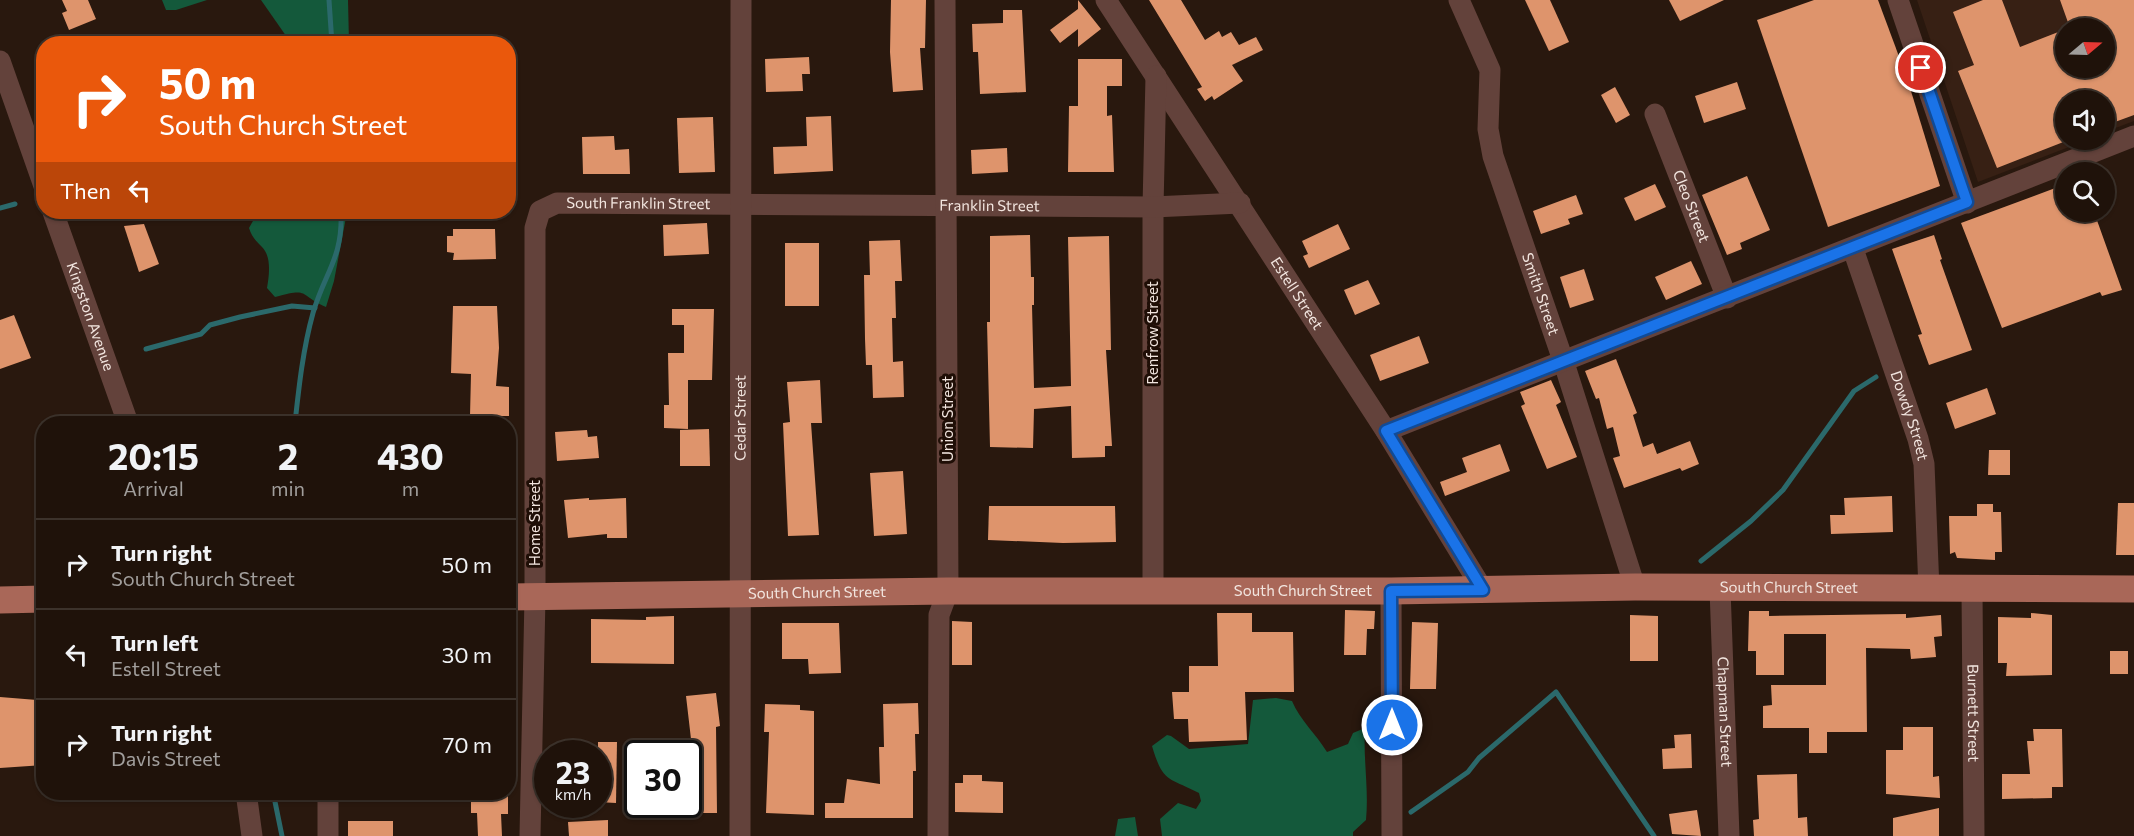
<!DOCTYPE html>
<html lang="en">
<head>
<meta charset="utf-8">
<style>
	:root { --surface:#1f120a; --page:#2c2018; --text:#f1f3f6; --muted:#a19e9c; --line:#3c322b }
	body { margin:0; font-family:Commissioner,sans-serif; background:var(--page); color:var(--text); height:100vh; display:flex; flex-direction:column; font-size:22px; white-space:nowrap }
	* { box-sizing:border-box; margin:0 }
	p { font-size:20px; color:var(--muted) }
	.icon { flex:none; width:33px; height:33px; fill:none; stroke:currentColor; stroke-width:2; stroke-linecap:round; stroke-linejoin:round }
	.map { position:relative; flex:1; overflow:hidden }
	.side { position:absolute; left:36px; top:416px; width:480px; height:384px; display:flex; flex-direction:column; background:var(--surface); border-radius:24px; box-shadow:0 2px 4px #0004,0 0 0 2px var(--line) }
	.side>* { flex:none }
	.guide { position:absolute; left:36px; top:36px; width:480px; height:183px; border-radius:24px; box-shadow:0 2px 4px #0004,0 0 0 2px var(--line); background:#ea580c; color:#fff; overflow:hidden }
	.needle { width:39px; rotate:71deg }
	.controls { position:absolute; left:2055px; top:18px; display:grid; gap:12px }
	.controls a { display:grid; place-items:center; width:60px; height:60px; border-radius:50%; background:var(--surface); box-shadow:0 2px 4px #0004,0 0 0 2px var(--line); font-size:30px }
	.speed { position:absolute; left:534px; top:740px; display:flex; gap:12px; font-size:30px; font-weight:700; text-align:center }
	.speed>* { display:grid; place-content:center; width:78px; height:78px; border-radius:50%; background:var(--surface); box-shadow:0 2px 4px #0004,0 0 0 2px var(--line); line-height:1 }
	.speed small { font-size:15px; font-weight:400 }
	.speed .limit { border:3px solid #111; border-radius:9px; background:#fff; color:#111 }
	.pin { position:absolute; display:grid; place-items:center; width:51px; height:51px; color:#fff; margin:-26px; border:3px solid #fff; border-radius:50%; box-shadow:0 2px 6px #0007 }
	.me { position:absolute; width:66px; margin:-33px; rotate:0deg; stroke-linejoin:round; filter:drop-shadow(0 0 4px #0008) }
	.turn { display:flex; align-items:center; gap:21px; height:126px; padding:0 24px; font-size:27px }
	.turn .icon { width:78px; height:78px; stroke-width:2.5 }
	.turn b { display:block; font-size:42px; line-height:51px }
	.then { display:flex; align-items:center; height:57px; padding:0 24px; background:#0003; gap:12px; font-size:22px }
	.eta { display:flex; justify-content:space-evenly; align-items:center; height:102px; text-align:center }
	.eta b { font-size:36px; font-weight:700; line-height:42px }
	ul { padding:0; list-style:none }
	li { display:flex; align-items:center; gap:18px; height:90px; padding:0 24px; border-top:2px solid var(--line) }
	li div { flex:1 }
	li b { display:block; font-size:22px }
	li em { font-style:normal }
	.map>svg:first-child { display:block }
	.built { fill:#372014; fill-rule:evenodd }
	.forest { fill:#14593b }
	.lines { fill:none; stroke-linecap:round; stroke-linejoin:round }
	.stream { stroke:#2b696b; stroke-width:5 }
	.building { fill:#de946c }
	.minor { stroke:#63423b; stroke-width:21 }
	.major { stroke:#a96758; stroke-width:27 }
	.route-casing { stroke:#114b97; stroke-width:15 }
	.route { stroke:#1a73e8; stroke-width:10 }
	.labels { text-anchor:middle; stroke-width:6; stroke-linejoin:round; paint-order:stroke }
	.street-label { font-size:15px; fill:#f2e5df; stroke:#1f0e06 }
</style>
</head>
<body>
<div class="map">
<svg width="2134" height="836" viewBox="0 0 2134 836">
	<rect width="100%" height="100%" fill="#29180e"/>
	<path class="built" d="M1917 0H2134V121L2105 132 2104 100H2066V140H2087L1978 182ZM2066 28H2104V68H2066Z"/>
	<g class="forest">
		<path d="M162 0H207L176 10H166Z"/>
		<path d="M261 0H348L349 43H291Z"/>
		<path d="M258 212H347L334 281 326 307C298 295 311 287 275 297L267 288C269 276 272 257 262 247 255 240 252 237 249 228Z"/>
		<path d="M1276 698 1292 701C1300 720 1316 734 1327 752L1348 744 1353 733 1365 728C1363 759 1369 789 1366 820L1353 832V836H1162L1160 819 1178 803 1196 809 1201 801 1199 793C1168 777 1163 783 1152 746L1167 735 1171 736 1189 749 1248 744 1253 700Z"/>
		<path d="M1135 817 1138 836H1115L1118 819Z"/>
	</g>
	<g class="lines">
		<g class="stream">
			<path d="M329 0 332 44"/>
			<path d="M0 208 15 204"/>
			<path d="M146 349 201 334 210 325 240 317 292 306 315 308"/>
			<path d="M295 423C299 386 303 349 313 313 325 272 343 258 341 212"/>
			<path d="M1701 561 1751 521 1783 490 1854 391 1876 377"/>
			<path d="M273 792 282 836"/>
			<path d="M1411 812 1468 772 1479 758 1556 692 1654 836"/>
		</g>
	</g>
	<g class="building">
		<path d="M62 0H88L96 19 69 30 62 13 67 11Z"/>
		<path d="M891 0H926L925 48H920L923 90 893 92 890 52Z"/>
		<path d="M1078 0 1101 29 1078 47V29L1060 43 1050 30 1078 9Z"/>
		<path d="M1149 0H1181L1205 40 1219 31 1222 37 1231 32 1239 45 1256 37 1263 50 1232 65 1243 81 1214 100 1212 96 1205 101 1197 89 1202 87Z"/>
		<path d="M1525 0H1550L1569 42 1549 51Z"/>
		<path d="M1669 0H1724L1680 21Z"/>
		<path d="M1814 0H1878L1907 78 1940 186 1828 227 1757 20Z"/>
		<path d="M1983 0H2002L2020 47 2066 29V68H2104V28H2070L2060 0H2134V115L2104 126V100H2066V141L1997 168 1958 71 1974 65 1953 12Z"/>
		<path d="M1003 10H1022L1026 92 980 94 978 52H973L972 24 1003 23Z"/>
		<path d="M809 57 810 74H802L803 91 766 92 765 59Z"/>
		<path d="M1078 59H1122V86H1107V116L1112 115 1114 172H1068L1069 106H1078Z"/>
		<path d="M1737 82 1746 109 1704 123 1695 96Z"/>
		<path d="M1615 87 1630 115 1616 123 1601 95Z"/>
		<path d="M831 116 833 171 774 174 773 147 807 146 806 117Z"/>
		<path d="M713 117 715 172 679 173 677 118Z"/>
		<path d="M614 136 615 150 629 149 630 174H583L582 137Z"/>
		<path d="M1007 148 1008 172 972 174 971 150Z"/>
		<path d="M1747 176 1770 230 1740 243 1742 249 1727 255 1702 195Z"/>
		<path d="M1655 184 1666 207 1635 221 1624 198Z"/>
		<path d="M2066 184V212H2094L2122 290 2102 296 2100 292 2002 328 1961 223Z"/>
		<path d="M1576 195 1583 214 1568 219 1570 224 1541 234 1533 211Z"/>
		<path d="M707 223 709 254 664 256 663 225Z"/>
		<path d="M144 224 159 264 139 272 124 226Z"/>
		<path d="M1338 224 1350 249 1309 268 1303 256 1308 254 1302 241Z"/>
		<path d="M453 229H495L496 259 453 260 454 253 447 252V236H453Z"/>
		<path d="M1030 235 1031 277H1034V305H1032L1034 388 1071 386 1068 237 1109 236 1111 350H1106L1112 446H1105V457L1072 458 1071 406 1034 409 1033 448 990 447 987 322H990V236Z"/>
		<path d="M1934 235 1942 259 1940 260 1972 350 1929 365 1918 335 1922 334 1892 249Z"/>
		<path d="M900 240 902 281H895L896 318H892L893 362 903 361 904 397 873 398 872 365H866L865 339 864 275H870L869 241Z"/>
		<rect x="785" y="243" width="34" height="63"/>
		<path d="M1691 261 1702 284 1666 300 1655 277Z"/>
		<path d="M1584 269 1594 300 1570 308 1560 277Z"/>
		<path d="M1368 280 1380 304 1355 315 1344 290Z"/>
		<path d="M453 306H497L499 348 496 386 509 387V416H470L471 374 451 373Z"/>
		<path d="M672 309H714L712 380H688V429L664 428V405H669L668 353H684V325H672Z"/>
		<path d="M14 315 31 358 0 369V320Z"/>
		<path d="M1419 336 1429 363 1380 381 1370 355Z"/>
		<path d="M1616 359 1637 413 1633 415 1643 447 1653 443 1657 454 1690 441 1699 464 1682 471 1680 468 1624 488 1613 458 1620 456 1613 427 1607 429 1599 398 1596 399 1585 371Z"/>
		<path d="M820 380 822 423H811L819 535 788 536 783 423 790 422 787 382Z"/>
		<path d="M1551 380 1561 402 1556 405 1577 457 1547 469 1521 406 1525 404 1520 392Z"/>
		<path d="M1987 388 1996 414 1955 429 1946 403Z"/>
		<path d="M709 429 710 466H680V430Z"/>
		<path d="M587 430 588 437 597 436 599 458 557 461 555 432Z"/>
		<path d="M1500 444 1510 471 1445 496 1440 482 1467 472 1462 458Z"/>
		<path d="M1989 450H2010V475H1988Z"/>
		<path d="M903 471 907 534 874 536 870 473Z"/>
		<path d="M1892 496 1893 532 1831 534 1830 515H1845L1844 498Z"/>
		<path d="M589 498V500L626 498 627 538H607V534L568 538 564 500Z"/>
		<path d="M2118 503H2134V555H2116Z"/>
		<path d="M1977 504H1993V512H2001L2002 552H1995V560L1957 558 1955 552 1950 554 1949 516H1977Z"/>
		<path d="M989 506H1115L1116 542 1063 543 988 540Z"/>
		<path d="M1345 610 1375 611 1374 629H1367L1366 655H1344Z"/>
		<path d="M1749 611H1769V616L1906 614V618L1941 615 1942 636 1934 637 1936 657 1911 659 1910 649 1866 648 1867 732H1827V753H1809V728H1763V706L1772 705 1771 685H1826V634H1784V675H1756V651H1748Z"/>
		<path d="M1217 613H1252V632H1293L1294 692H1245L1247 740 1189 742 1188 719H1174L1172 692H1189V666H1218Z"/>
		<path d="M2031 613 2052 615V675L2006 676 2007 663H1998V617L2031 618Z"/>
		<path d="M1630 615 1658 616V661H1630Z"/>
		<path d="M674 616V664L591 663V619L646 620V617Z"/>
		<path d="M952 621 972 622V665H952Z"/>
		<path d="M1412 622 1438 623 1436 689H1410Z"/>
		<path d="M782 623H839L841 673 809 674 808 659H782Z"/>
		<rect x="2110" y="651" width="18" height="23"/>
		<path d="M716 693 720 726 716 727 717 813H688L686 739H691L686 696Z"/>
		<path d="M0 697 37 700V725H44V765L0 768Z"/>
		<path d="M918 703 919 734H915L916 771H913V818H825V803H844L847 779 880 784 879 747H884L883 704Z"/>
		<path d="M765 704 800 705V710L814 711V815L766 813 769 732H764Z"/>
		<path d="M1903 727H1933V777L1939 776 1940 798 1886 794V750H1903Z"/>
		<path d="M2033 729H2062L2063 787H2052V798L2002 799V774H2030L2027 741H2034Z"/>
		<path d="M1691 734 1692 768 1663 769 1662 749 1675 748 1674 735Z"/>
		<path d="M598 742H617L616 803 598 802Z"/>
		<path d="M1797 774 1798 818 1807 817 1808 836H1754L1753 820 1759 819 1757 775Z"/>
		<path d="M963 775H982V781L1003 782V813L955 812V783H963Z"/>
		<path d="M471 792H508V814H501L502 836H478L477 813H471Z"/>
		<path d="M1939 808V836H1893V818Z"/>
		<path d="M1697 810 1701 836 1672 834 1669 814Z"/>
		<path d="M608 820V836H569L568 822Z"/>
		<rect x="348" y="821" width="45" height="15"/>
	</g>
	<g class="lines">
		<g class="minor">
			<path id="s1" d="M1106 0 1386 431 1483 590"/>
			<path id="s2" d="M1459 0 1490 70 1488 129 1493 156 1564 363 1635 587"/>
			<path d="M1898 0 1967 203"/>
			<path d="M0 61 44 186"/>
			<path id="s3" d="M1655 114 1727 298"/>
			<path id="s4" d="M53 212 128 423"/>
			<path id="s5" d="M1853 249 1918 439 1924 464 1929 590"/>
			<path d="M1386 431 2134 136"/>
			<path id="s6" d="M1720 589 1729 836"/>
			<path id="s7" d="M1972 590 1974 836"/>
			<path d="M1153 591V207L1156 76"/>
			<path d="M1391 591 1392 836"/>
			<path d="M246 792 252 836"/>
			<path d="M328 836V792"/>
			<path id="s8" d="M530 836 535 597V228L540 211 557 203 1153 207 1240 203"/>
			<path id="s9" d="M740 836 741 0"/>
			<path d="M938 836 939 615 948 591 945 0"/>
		</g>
		<g class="major">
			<path id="s10" d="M508 597 948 591H1391L1635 587 2134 589"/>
			<path d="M0 600 44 599"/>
		</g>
	</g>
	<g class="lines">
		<defs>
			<path id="route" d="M1392 725 1391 591 1483 590 1386 431 1967 202 1921 68"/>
		</defs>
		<use href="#route" class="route-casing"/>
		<use href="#route" class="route"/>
	</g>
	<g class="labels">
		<g class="street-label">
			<text dy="5" stroke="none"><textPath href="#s8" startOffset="726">South Franklin Street</textPath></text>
			<text dy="5" stroke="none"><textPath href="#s8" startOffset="1077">Franklin Street</textPath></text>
			<text dy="5" stroke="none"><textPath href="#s3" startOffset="99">Cleo Street</textPath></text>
			<text dy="5" stroke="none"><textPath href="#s1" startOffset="350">Estell Street</textPath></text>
			<text dy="5" stroke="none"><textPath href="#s2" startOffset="309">Smith Street</textPath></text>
			<text dy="5" stroke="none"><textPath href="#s4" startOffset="111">Kingston Avenue</textPath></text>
			<text transform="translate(1153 333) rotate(-90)" y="5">Renfrow Street</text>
			<text dy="5" stroke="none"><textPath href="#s5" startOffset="176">Dowdy Street</textPath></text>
			<text dy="5" stroke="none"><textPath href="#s9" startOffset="418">Cedar Street</textPath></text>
			<text transform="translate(948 419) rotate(-90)" y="5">Union Street</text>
			<text transform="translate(535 523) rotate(-90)" y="5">Home Street</text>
			<text dy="5" stroke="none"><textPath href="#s10" startOffset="1281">South Church Street</textPath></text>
			<text dy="5" stroke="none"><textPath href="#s10" startOffset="795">South Church Street</textPath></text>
			<text dy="5" stroke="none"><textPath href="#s10" startOffset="309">South Church Street</textPath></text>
			<text dy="5" stroke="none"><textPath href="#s6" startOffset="123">Chapman Street</textPath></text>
			<text dy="5" stroke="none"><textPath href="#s7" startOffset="123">Burnett Street</textPath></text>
		</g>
	</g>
</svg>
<div class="controls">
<a><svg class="needle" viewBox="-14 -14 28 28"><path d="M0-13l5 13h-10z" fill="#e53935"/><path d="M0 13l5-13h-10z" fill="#a19e9c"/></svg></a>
<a><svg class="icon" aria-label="sound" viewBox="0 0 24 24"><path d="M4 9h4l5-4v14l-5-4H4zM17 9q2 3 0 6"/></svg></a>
<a><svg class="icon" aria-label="search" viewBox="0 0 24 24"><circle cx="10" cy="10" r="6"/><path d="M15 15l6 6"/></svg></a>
</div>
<div class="speed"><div>23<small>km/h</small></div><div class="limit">30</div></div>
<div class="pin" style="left:1921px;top:68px;background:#d93025"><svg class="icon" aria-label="arrive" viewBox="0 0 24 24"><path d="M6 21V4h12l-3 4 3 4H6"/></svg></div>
<svg class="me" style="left:1392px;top:725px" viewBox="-20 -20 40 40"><circle r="17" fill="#1a73e8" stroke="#fff" stroke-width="3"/><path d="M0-11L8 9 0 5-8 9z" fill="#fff"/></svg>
<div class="guide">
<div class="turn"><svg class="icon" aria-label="right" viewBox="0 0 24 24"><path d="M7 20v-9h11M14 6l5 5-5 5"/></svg><div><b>50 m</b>South Church Street</div></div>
<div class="then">Then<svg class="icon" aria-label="left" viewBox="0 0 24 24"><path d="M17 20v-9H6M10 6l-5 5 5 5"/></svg></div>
</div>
<section class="side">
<div class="eta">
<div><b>20:15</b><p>Arrival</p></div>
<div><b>2</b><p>min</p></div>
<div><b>430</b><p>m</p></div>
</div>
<ul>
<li><svg class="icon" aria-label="right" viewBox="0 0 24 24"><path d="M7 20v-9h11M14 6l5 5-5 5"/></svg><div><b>Turn right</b><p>South Church Street</p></div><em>50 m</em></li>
<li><svg class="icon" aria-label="left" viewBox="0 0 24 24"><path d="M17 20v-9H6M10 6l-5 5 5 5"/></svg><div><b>Turn left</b><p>Estell Street</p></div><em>30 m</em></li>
<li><svg class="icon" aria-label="right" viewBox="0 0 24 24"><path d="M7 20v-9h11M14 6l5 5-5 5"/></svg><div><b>Turn right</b><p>Davis Street</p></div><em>70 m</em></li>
</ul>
</section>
</div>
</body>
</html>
